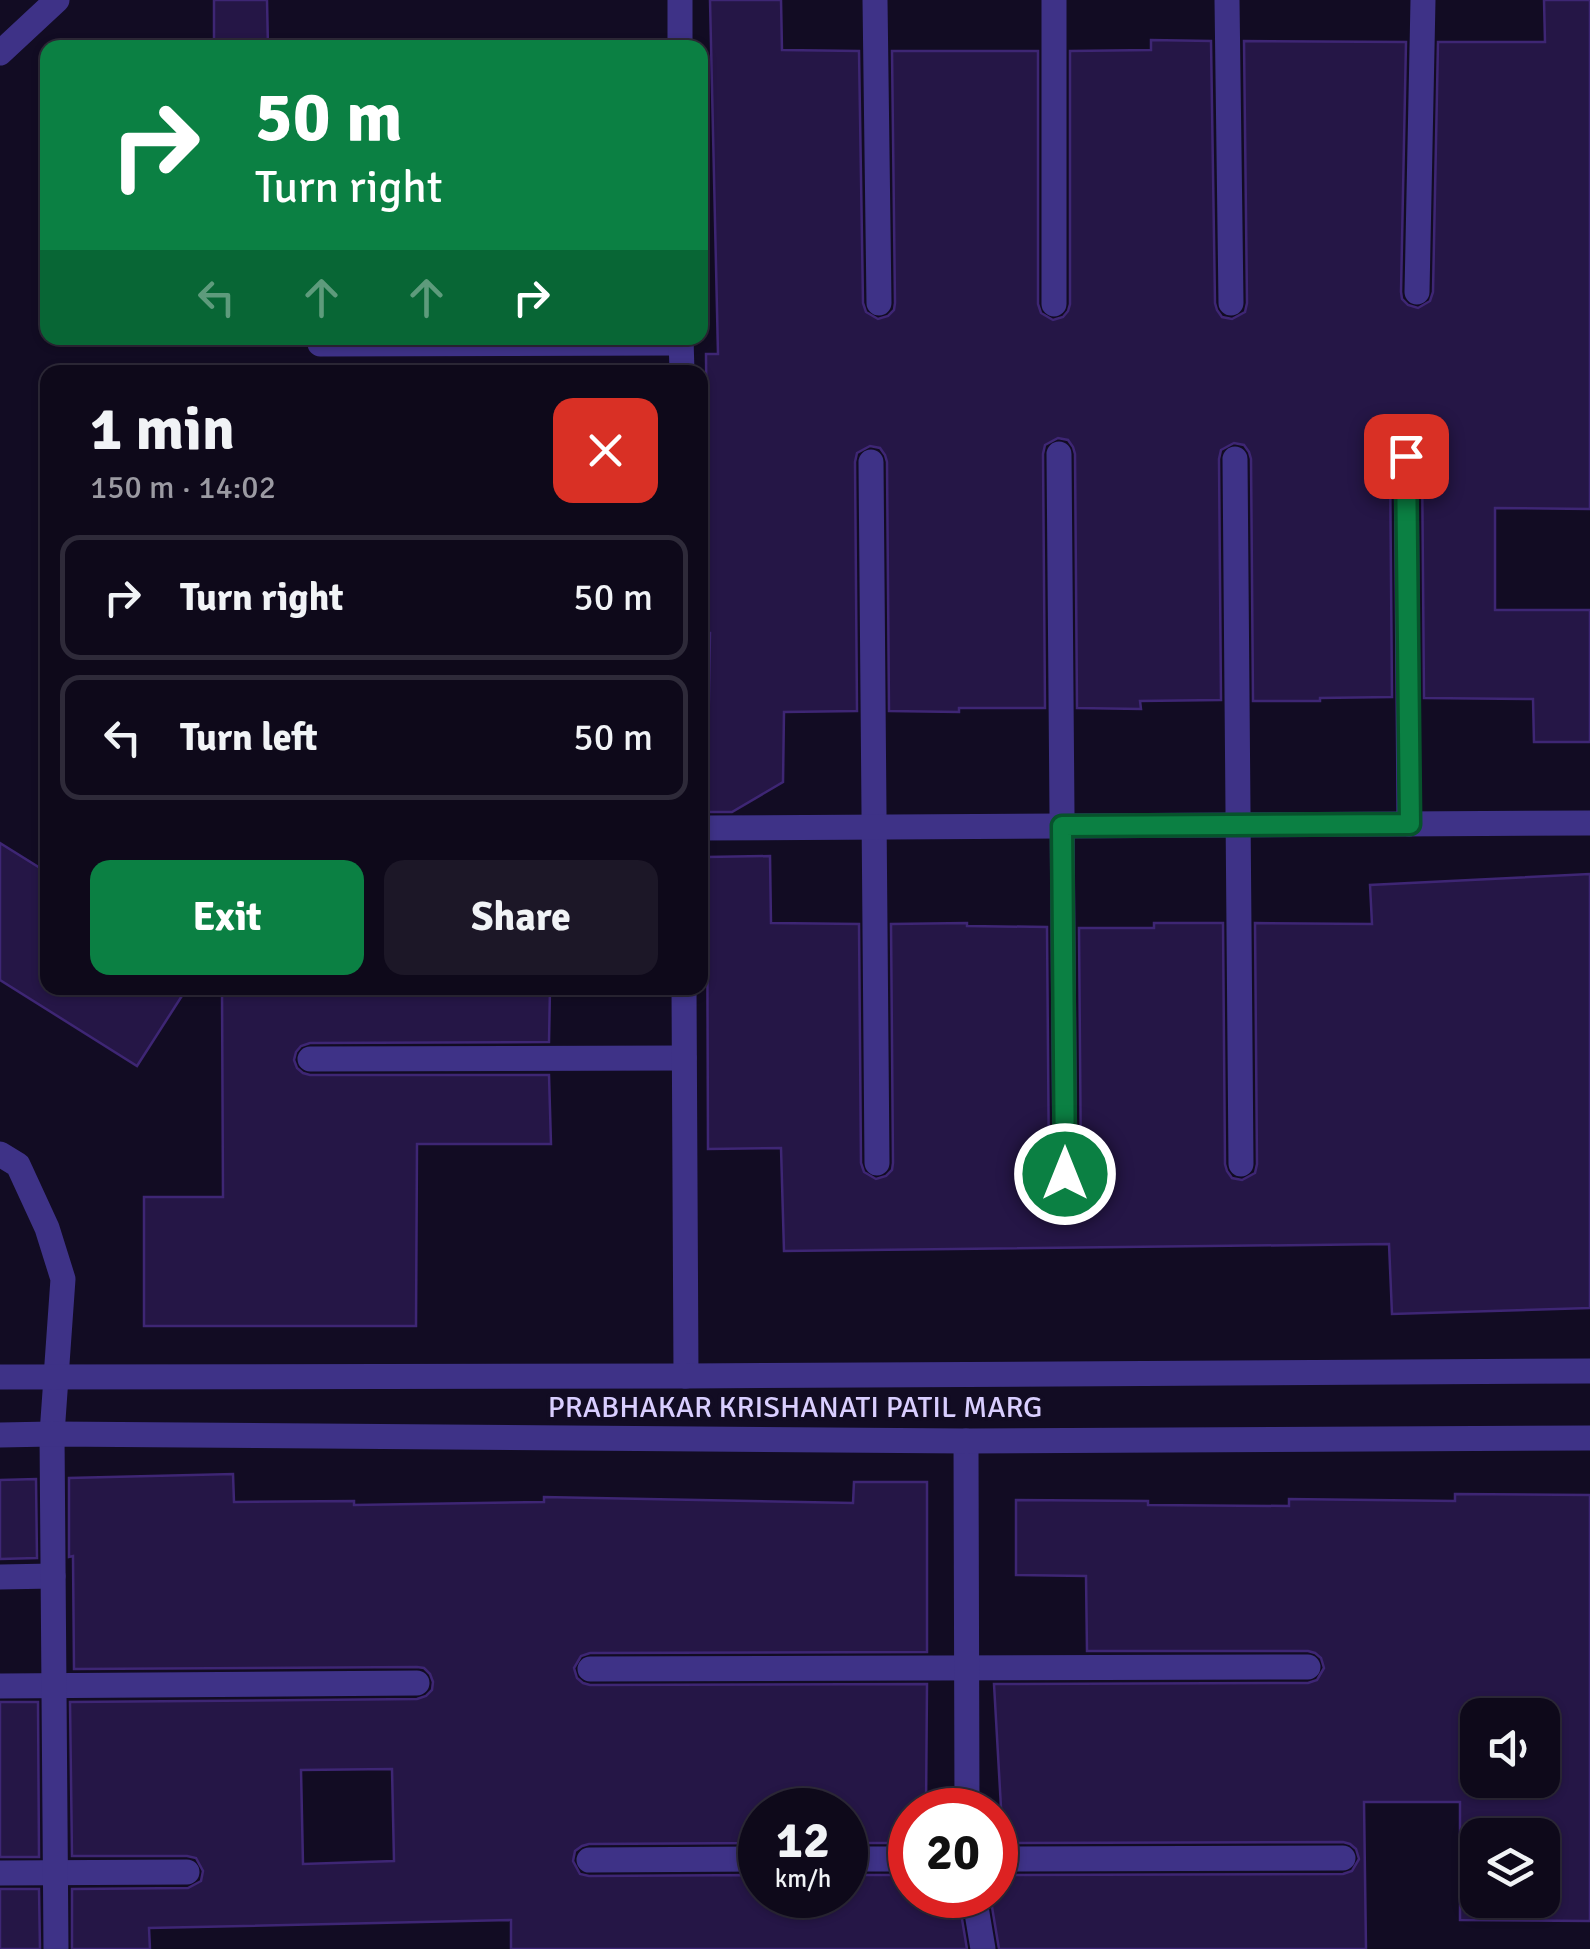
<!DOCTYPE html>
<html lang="en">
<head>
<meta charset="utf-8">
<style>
	:root { --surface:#0e091a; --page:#1c1727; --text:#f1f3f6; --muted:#9b9aa2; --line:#2e2a39; --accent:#0b8043 }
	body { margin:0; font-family:Signika,sans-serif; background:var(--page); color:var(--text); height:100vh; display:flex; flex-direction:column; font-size:38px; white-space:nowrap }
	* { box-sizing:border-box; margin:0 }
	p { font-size:32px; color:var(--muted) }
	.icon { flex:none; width:55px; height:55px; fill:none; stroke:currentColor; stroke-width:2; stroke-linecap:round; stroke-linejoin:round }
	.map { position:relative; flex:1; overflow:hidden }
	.panel { position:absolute; left:40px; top:365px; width:668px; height:630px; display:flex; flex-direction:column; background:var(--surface); border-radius:20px; box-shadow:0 2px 8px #0004,0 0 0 2px var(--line) }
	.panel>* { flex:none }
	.hud { position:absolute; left:40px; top:40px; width:668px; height:305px; border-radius:20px; box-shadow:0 2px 8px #0004,0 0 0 2px var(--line); background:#0b8043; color:#fff; overflow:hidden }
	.fabs { position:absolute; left:1460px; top:1698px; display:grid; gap:20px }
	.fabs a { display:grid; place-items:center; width:100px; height:100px; border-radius:20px; background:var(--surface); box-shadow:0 2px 8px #0004,0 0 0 2px var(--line); font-size:50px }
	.speed { position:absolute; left:738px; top:1788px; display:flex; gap:20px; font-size:50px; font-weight:700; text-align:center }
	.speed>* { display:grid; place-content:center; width:130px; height:130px; border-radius:50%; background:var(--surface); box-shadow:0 2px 8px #0004,0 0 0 2px var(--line); line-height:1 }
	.speed small { font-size:25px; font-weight:400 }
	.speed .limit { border:15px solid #d22; background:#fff; color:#111 }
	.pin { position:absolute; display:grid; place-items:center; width:85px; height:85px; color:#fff; margin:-42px; border-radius:20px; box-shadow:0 5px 15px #0006 }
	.me { position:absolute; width:110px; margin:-55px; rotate:0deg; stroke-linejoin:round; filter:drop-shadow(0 0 8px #0008) }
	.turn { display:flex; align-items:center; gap:35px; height:210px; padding:0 50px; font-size:45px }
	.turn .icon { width:130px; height:130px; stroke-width:2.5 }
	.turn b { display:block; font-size:70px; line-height:85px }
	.lanes { display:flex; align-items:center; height:95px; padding:0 50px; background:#0003; justify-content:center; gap:50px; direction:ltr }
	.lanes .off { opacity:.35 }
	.round { display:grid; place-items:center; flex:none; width:105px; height:105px; border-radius:20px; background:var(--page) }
	.headline { display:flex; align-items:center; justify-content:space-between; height:170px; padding:0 50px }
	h1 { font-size:60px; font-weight:700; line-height:75px }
	.primary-button { display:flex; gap:20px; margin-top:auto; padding:20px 50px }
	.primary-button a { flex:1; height:115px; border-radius:20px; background:var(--accent); color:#fff; font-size:40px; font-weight:700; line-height:115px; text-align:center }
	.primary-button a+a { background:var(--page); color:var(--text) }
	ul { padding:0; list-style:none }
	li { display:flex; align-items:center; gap:30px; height:125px; margin:0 20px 15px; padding:0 30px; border:5px solid var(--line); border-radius:20px }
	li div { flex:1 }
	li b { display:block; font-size:38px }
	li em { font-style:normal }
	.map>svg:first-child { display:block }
	.building { fill:#251646; stroke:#3e2674; stroke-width:2.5; fill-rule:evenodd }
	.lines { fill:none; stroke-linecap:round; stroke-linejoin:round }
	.service { stroke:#3e3287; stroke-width:25 }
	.minor { stroke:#3e3287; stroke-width:25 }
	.tertiary { stroke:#3e3287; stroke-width:25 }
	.route-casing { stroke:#07532c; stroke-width:25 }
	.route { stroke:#0b8043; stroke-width:18 }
	.labels { text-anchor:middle; stroke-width:8; stroke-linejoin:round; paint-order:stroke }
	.street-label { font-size:30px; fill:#d9ceff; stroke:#120c23 }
</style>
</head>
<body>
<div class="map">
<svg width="1590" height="1949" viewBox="0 0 1590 1949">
	<rect width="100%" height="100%" fill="#120c23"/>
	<g class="building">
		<path d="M214 0H267L268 48H214Z"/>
		<path d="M710 0H781L782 50 859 51 863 303 866 312 878 319 888 316 894 310 895 303 892 51H1038V304L1041 313 1053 320 1063 317 1068 311 1070 304V51L1151 50V40L1211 41 1215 303 1217 310 1222 317 1232 319 1245 312 1247 303 1244 41 1406 42 1401 292 1402 299 1408 305 1418 308 1430 301 1433 292 1438 42H1545L1544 0H1590V509L1495 508V610H1590V742H1534L1533 699 1424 698 1422 456 1419 447 1407 440 1397 443 1392 449 1390 456 1392 697 1320 698V701H1253L1251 459 1249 452 1244 445 1234 443 1221 450 1219 459 1221 700 1140 701 1141 709 1077 708 1075 454 1073 447 1068 440 1058 438 1045 445 1043 454 1045 708H959V712L889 711 887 462 885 455 880 448 870 446 857 453 855 462 857 711 784 712 783 782 732 812H707L710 633H708L707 585H702V481H707L706 354H718Z"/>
		<path d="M0 843 48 873V988H187L137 1066 0 980Z"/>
		<path d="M770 856 771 923 859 924 861 1163 864 1172 876 1179 886 1176 892 1170 893 1163 891 924 967 923V926L1047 927 1049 1174 1052 1183 1064 1190 1074 1187 1080 1181 1081 1174 1079 928H1154V923H1223L1225 1164 1227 1171 1232 1178 1242 1180 1255 1173 1257 1164 1255 923 1372 924 1370 885 1590 874V1308L1392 1314 1389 1244 784 1251 781 1148 708 1149 707 857Z"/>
		<path d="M222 988H550L549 1042 310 1043 301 1046 296 1052 294 1060 297 1068 303 1073 310 1075H549L551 1144H417L416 1326H144V1197H223Z"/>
		<path d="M233 1474 234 1502 354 1501V1505L544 1502V1497L853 1503 854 1482H927V1652L590 1653 581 1656 574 1668 577 1678 583 1683 590 1685 927 1684 926 1810H910V1843H845V1810H760V1843L589 1844 582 1846 575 1851 573 1861 580 1874 589 1876 760 1875V1895H845V1875H910V1895H958L967 1949H511V1920L149 1928 150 1949H72V1889L188 1888 201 1881 203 1871 196 1858 187 1856H72L70 1702 417 1699 426 1696 432 1690 433 1682 430 1674 424 1668 417 1667 74 1669 73 1556 69 1557V1478ZM392 1769 394 1861 303 1864 301 1770Z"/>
		<path d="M36 1479 37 1558 0 1559V1480Z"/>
		<path d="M1455 1494 1590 1495V1921L1460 1920V1802H1364L1366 1949H999L990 1895H999V1883H1005V1875L1343 1874 1352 1871 1359 1859 1356 1849 1350 1844 1343 1842 1003 1843 994 1684 1308 1683 1317 1680 1324 1668 1321 1658 1315 1653 1308 1651H1087L1086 1576 1016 1575V1500L1148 1501V1505L1289 1506V1499L1455 1501ZM1478 1715H1542V1780H1478ZM1478 1835H1542V1900H1478Z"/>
		<path d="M0 1702H38L39 1857H0Z"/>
		<path d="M0 1889H39L40 1949H0Z"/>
	</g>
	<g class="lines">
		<g class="service">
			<path d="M875 0 879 303"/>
			<path d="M1054 0V304"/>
			<path d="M1227 0 1231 303"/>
			<path d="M1417 292 1423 0"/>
			<path d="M320 344 681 343"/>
			<path d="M1059 454 1065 1174"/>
			<path d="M1406 456 1409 824"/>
			<path d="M1235 459 1241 1164"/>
			<path d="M871 462 877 1163"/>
			<path d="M310 1059 684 1058"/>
			<path d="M0 1577 53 1576"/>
			<path d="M590 1669 1308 1667"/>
			<path d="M0 1686 417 1683"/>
			<path d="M845 1859H910"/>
			<path d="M995 1859 1343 1858"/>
			<path d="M589 1860 760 1859"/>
			<path d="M0 1873 187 1872"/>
		</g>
		<g class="minor">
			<path d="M680 0V48"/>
			<path d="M0 53 57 0"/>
			<path d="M681 338 682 372"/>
			<path d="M700 828 1590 823"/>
			<path d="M684 988 686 1376"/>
			<path d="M0 1154 18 1165 47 1228 63 1279 52 1434 56 1949"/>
			<path d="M966 1441 967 1810"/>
			<path d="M974 1895 983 1949"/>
		</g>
		<g class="tertiary">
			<path d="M0 1377 686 1376 1590 1371"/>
			<path d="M0 1435 52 1434 966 1441 1590 1438"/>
		</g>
	</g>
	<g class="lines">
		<defs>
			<path id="route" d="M1065 1174 1062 826 1410 824 1406 456"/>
		</defs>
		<use href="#route" class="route-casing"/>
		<use href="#route" class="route"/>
	</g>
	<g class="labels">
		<g class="street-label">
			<text x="795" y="1417">PRABHAKAR KRISHANATI PATIL MARG</text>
		</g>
	</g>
</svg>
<div class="fabs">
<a><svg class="icon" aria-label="sound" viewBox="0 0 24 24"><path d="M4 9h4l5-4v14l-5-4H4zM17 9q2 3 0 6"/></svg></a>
<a><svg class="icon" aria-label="layers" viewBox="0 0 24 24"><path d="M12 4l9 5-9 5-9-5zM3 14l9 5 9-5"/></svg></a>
</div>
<div class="speed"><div>12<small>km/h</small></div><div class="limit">20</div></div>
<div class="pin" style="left:1406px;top:456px;background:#d93025"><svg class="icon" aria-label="arrive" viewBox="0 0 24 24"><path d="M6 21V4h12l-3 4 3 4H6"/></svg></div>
<svg class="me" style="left:1065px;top:1174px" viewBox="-20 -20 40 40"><circle r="17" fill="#0b8043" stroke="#fff" stroke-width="3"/><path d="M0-11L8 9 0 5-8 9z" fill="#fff"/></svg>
<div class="hud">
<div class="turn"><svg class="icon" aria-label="right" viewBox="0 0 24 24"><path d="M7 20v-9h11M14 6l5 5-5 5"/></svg><div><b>50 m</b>Turn right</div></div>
<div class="lanes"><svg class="icon off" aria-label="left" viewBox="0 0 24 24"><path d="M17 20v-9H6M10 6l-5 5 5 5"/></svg><svg class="icon off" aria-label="ahead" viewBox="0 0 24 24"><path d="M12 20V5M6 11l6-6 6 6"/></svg><svg class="icon off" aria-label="ahead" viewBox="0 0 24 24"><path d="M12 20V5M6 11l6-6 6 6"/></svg><svg class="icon" aria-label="right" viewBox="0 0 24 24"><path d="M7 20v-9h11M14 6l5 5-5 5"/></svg></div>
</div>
<section class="panel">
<div class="headline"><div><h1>1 min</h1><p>150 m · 14:02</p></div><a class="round" style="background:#d93025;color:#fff"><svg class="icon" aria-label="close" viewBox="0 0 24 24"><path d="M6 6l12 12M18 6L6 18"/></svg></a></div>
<ul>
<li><svg class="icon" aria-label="right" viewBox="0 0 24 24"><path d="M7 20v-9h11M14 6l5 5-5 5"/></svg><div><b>Turn right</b></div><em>50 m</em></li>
<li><svg class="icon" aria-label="left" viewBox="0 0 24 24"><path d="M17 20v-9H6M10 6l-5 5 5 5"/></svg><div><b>Turn left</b></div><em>50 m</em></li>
</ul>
<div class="primary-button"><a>Exit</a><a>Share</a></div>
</section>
</div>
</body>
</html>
